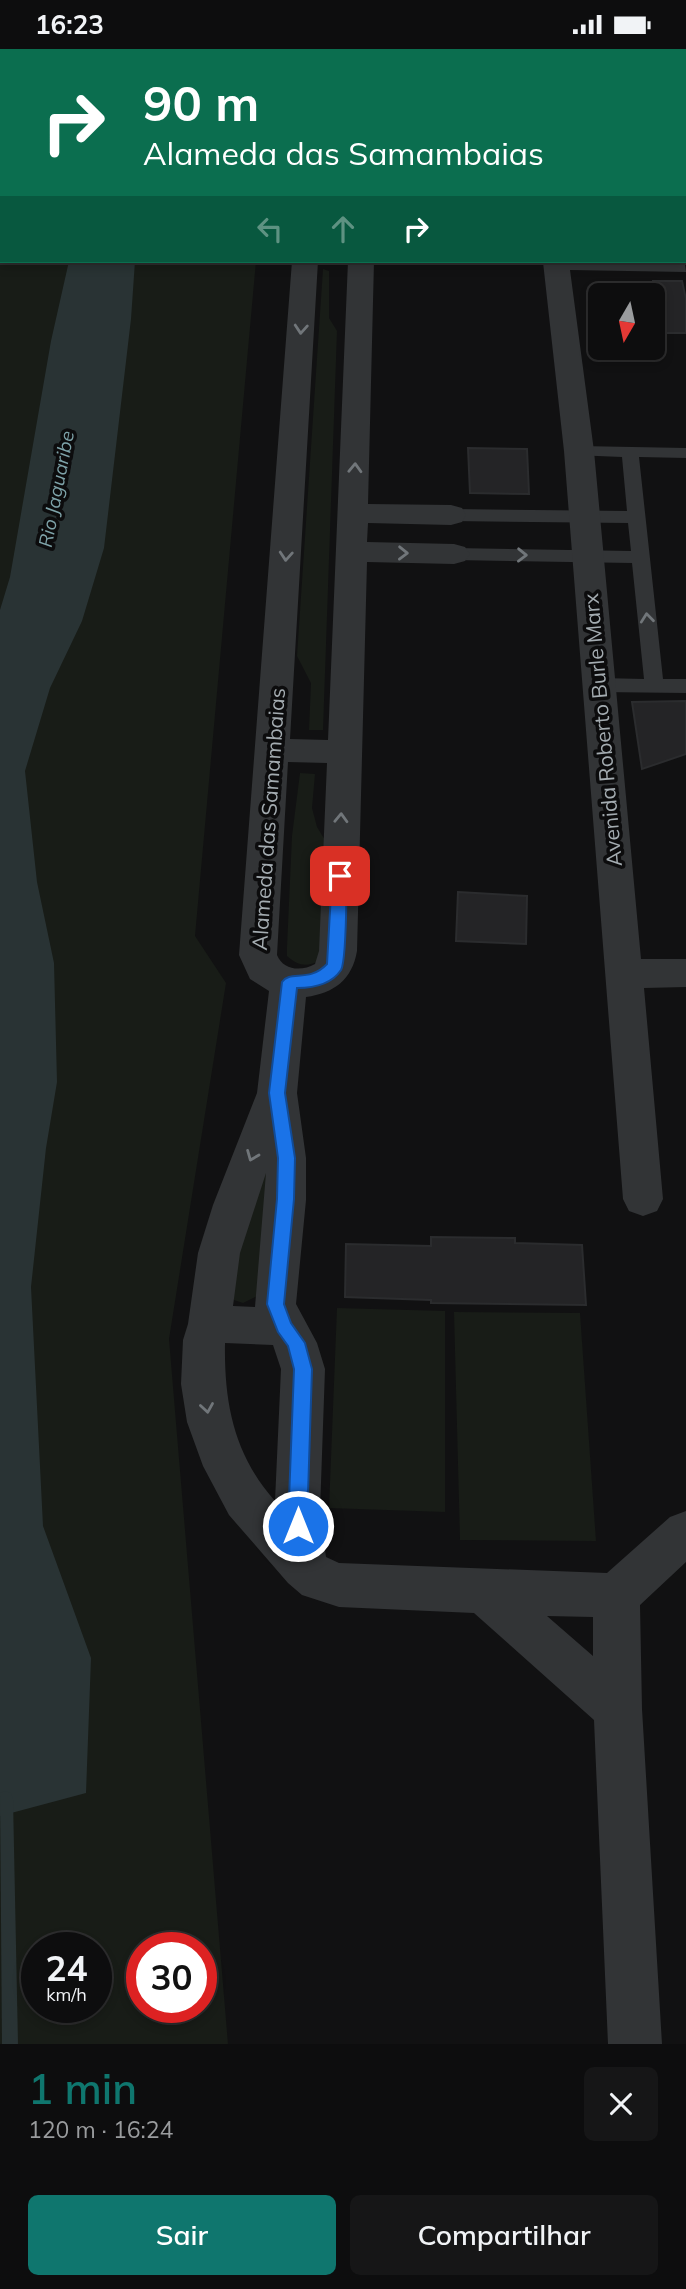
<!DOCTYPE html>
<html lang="pt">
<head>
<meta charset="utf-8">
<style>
	:root { --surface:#0d0d0e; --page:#161617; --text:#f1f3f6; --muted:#9a9c9e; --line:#2d2d2e; --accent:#0f766e }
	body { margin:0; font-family:Mulish,sans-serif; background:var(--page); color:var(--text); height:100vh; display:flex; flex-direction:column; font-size:26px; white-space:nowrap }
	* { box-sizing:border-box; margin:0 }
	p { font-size:23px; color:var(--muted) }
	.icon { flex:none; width:38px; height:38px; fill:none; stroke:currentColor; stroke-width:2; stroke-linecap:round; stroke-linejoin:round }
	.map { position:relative; height:1995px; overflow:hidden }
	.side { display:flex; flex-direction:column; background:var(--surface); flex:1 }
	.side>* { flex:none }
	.hud { position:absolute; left:0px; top:0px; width:686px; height:214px; box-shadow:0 4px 10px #0003,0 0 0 2px var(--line); background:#0b6e4f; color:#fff; overflow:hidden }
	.needle { width:46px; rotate:189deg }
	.buttons { position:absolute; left:588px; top:234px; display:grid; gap:14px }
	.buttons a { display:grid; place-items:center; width:77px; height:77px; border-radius:10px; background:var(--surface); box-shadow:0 4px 10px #0003,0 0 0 2px var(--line); font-size:35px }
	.speed { position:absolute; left:21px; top:1883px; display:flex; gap:14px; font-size:35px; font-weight:700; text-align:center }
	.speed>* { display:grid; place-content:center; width:91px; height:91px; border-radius:50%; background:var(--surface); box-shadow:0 4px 10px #0003,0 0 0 2px var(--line); line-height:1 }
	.speed small { font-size:18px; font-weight:400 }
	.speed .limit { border:10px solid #d22; background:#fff; color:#111 }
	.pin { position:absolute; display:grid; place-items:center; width:60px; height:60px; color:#fff; margin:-30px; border-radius:14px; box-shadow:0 4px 10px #0006 }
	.me { position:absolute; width:77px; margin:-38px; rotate:0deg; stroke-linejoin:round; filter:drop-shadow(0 0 5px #0008) }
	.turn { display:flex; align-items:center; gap:24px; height:147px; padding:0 28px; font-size:32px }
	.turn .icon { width:91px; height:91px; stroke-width:2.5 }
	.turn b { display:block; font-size:49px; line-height:60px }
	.lanes { display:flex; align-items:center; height:66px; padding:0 28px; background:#0003; justify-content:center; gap:35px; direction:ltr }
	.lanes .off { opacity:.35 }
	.round { display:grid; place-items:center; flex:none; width:74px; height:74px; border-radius:10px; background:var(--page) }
	.headline { display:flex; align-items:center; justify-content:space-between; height:119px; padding:0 28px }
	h1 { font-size:42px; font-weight:600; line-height:52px; color:var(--accent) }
	.button { display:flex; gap:14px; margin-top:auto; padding:14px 28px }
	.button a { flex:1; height:80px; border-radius:10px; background:var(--accent); color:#fff; font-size:28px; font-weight:600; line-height:80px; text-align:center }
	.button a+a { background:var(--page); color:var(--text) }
	.status { display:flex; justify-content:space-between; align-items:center; height:49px; padding:0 35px; background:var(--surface); direction:ltr }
	.status svg { height:19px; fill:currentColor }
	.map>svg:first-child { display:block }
	.green { fill:#181c17; fill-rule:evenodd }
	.water { fill:#293334 }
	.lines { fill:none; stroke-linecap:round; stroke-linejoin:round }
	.stream { fill:#293334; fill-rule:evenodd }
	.building { fill:#242426; stroke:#2b2c2e; stroke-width:2 }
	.service { fill:#323436; fill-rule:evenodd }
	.minor { fill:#323436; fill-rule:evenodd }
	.secondary { fill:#404446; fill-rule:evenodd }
	.oneway { stroke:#71767a }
	.route { fill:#1a73e8; stroke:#114b97; stroke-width:2 }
	.labels { text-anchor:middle; stroke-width:7; stroke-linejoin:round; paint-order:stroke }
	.far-water-label { font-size:19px; font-style:italic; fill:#7ea3a9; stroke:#0c0c0d }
	.street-label { font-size:21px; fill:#a4acb1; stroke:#0c0c0d }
</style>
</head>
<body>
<div class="status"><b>16:23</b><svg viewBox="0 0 49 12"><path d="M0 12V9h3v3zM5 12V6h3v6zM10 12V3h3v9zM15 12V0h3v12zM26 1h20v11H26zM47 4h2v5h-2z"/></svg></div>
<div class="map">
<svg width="686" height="1995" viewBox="0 0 686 1995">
	<rect width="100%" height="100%" fill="#111112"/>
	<g class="green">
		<path d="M0 0H347L2 2V212H256L195 887 226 934 169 1290 228 1995H0ZM37 1899H96V1958H37ZM142 1899H201V1958H142Z"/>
		<path d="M323 220 329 222V269L337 282 323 681H309L311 634 297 607Z"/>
		<path d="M300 724 315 725 312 759 317 778 331 801 320 912C306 918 298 917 287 907V898L292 787Z"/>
		<path d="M258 1110H273L257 1247 243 1254 234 1251 226 1232Z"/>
		<path d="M337 1259 445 1262V1463L329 1459Z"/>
		<path d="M454 1263 580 1264 596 1492 460 1491Z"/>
	</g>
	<path class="water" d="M69 212H135L131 270 104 499 82 572 50 639 25 722 37 833 54 914 57 1033 46 1099 31 1238 43 1477 91 1609 86 1744 0 1767V561L10 528 51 292Z"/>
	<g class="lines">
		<path class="stream" d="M5 1742 11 1744 13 1750 18 1995H2L0 1744Z"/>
	</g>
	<g class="building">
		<path d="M653 232H682L686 250V284H658L653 267Z"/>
		<path d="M468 399 527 400 529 445 470 444Z"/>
		<path d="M686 652V705L642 720 632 653Z"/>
		<path d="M458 843 527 847 526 895 456 892Z"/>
		<path d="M431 1188 515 1189V1194L582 1196 586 1256 431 1254V1251L345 1248 346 1195 431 1197Z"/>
	</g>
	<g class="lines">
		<g class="service">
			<rect x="684" y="65" width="2" height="8"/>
			<path d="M579 397 686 399V409L639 408 663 630H686V644L600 643 593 641 590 636 593 631 600 629 644 630 632 514 454 511 445 505 454 499 631 502 628 474 451 472 442 466 451 460 627 462 622 408 573 406 570 402 573 398Z"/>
		</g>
		<g class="minor">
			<path d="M373 0H397L371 2Z"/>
			<path d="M481 0H507L479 2Z"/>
			<path d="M684 207 686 223 570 221 594 402 641 910H686V938L644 939 663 1150 657 1162 643 1167 629 1162 623 1150 564 402 543 213 684 212Z"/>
			<path d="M292 212H318L290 690 328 691 348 212H374L368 455 451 456 462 459 466 466 462 473 451 476 368 474 367 493 454 495 465 498 470 505 465 512 454 515 367 513 357 902C352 931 334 944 306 948L297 1044 306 1109V1151L296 1255 317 1294 325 1320 320 1462 326 1508 339 1514 607 1524 670 1468 686 1462V1513L640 1556 642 1660 662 1995H608L594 1671 474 1564 339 1558 302 1546 288 1534 229 1466 203 1417 187 1373 181 1335 183 1291 188 1275 198 1204 213 1156 257 1044 269 942 250 930 239 906ZM288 713 327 714 319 902 315 915C301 923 283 921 277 906ZM266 1124 255 1258 233 1257 240 1204ZM225 1294 273 1296 281 1320 275 1452C234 1406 224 1354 225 1294ZM547 1567 593 1568V1607Z"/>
		</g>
		<g class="secondary">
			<path d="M45 0H69L44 2Z"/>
			<path d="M2 125V145L0 146V126Z"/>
		</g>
	</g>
	<defs><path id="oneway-chevron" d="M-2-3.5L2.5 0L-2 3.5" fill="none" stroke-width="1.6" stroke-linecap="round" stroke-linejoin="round" transform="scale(1.75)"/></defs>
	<g class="oneway">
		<use href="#oneway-chevron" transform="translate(301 280) rotate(94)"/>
		<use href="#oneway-chevron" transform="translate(355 419) rotate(-88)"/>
		<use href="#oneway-chevron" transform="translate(403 504) rotate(1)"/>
		<use href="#oneway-chevron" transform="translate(522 506) rotate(1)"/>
		<use href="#oneway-chevron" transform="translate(286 507) rotate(94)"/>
		<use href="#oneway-chevron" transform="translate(647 569) rotate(-96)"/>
		<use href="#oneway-chevron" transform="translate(341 769) rotate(-88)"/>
		<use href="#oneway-chevron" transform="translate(252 1107) rotate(112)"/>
		<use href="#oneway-chevron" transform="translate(207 1359) rotate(81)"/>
	</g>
	<path class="route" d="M340 822 347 827C346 843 347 911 341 921 331 936 313 939 297 939L285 1044 295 1109 294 1150 284 1255 291 1274 305 1294 312 1320 307 1477 305 1483 298 1486 291 1483 288 1477 294 1320 288 1297 278 1283 267 1255 277 1150 278 1109 269 1044 282 933C290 921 309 934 327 915L332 827Z"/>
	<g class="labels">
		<g class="far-water-label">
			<text transform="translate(56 440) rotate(-79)" y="7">Rio Jaguaribe</text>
		</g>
		<g class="street-label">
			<text transform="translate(603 681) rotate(-95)" y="7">Avenida Roberto Burle Marx</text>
			<text transform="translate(269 770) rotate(-86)" y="7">Alameda das Samambaias</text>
		</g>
	</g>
</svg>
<div class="buttons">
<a><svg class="needle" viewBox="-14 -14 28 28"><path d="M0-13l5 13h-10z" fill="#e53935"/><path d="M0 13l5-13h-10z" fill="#9a9c9e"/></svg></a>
</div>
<div class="speed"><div>24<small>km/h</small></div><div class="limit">30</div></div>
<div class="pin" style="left:340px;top:827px;background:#d93025"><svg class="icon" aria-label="arrive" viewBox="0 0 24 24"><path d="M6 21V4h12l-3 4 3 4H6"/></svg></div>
<svg class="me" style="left:298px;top:1477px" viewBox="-20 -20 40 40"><circle r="17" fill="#1a73e8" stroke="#fff" stroke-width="3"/><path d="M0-11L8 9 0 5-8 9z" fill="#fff"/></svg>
<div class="hud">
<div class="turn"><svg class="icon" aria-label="right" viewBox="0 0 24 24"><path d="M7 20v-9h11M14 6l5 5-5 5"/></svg><div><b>90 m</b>Alameda das Samambaias</div></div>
<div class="lanes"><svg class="icon off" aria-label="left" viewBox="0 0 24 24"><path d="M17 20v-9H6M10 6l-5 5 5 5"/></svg><svg class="icon off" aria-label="ahead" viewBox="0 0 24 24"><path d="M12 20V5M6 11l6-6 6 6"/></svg><svg class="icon" aria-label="right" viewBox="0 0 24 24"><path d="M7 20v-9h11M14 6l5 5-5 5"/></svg></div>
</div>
</div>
<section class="side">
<div class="headline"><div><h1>1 min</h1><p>120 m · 16:24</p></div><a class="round"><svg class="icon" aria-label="close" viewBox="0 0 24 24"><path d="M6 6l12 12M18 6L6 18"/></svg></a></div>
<div class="button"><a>Sair</a><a>Compartilhar</a></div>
</section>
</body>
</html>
